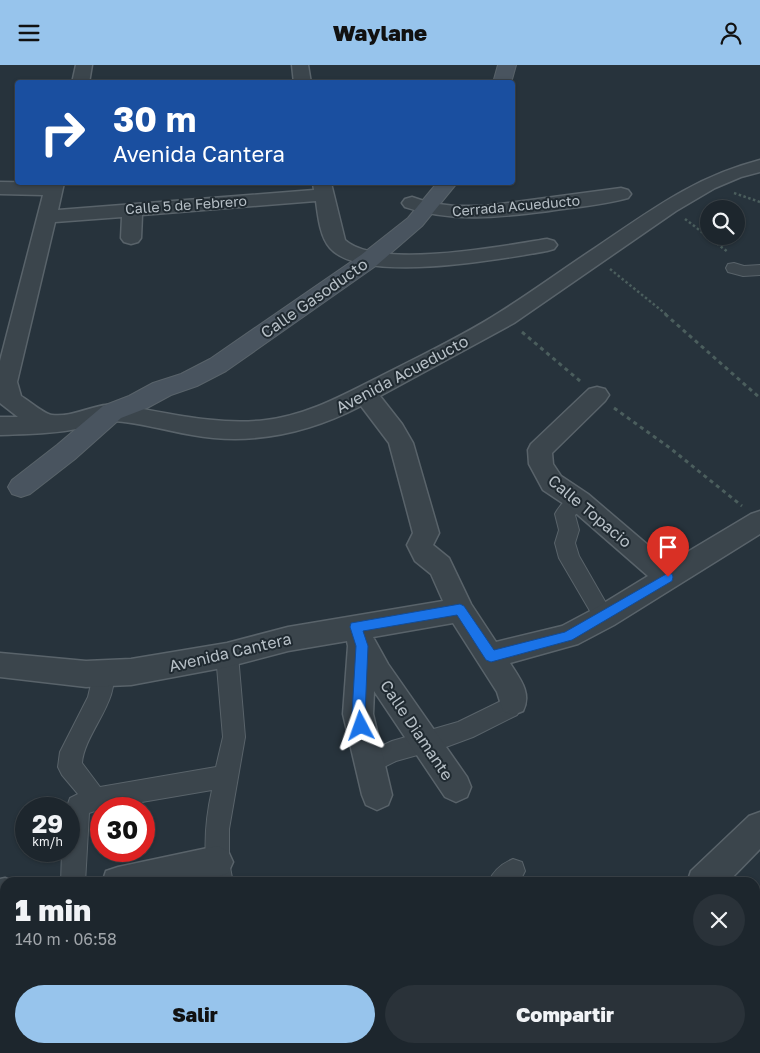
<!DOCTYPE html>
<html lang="es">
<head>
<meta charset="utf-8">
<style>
	:root { --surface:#1d262d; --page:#2a3239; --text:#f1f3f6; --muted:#a0a5aa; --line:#3b4349; --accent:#97c4ec }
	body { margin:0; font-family:"Golos Text",sans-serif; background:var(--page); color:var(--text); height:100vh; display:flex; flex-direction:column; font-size:19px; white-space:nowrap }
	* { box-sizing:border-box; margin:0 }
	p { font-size:16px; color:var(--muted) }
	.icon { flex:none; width:28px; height:28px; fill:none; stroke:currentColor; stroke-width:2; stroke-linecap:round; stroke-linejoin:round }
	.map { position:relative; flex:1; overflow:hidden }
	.sheet { position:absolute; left:0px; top:812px; width:760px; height:176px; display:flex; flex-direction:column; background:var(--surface); border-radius:15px 15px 0 0; box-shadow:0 1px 4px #0004,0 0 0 1px var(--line) }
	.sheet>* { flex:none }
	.top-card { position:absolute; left:15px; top:15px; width:500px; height:105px; border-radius:5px; box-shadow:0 1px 4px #0004,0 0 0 1px var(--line); background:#1a4fa0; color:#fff; overflow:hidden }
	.buttons { position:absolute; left:700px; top:135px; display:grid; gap:10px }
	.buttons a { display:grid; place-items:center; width:45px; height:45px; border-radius:50%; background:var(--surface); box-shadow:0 1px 4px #0004,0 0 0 1px var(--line); font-size:25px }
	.speed { position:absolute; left:15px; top:732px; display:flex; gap:10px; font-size:25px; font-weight:700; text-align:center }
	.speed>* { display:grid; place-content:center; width:65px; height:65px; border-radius:50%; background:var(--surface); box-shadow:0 1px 4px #0004,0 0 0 1px var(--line); line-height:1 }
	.speed small { font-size:12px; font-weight:400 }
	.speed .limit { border:8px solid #d22; background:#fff; color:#111 }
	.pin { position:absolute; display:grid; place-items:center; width:42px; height:42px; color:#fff; margin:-51px -21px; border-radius:50% 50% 50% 0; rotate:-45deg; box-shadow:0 0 5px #0007 }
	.pin .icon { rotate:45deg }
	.me { position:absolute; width:55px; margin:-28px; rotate:356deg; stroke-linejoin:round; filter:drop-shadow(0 0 4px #0008) }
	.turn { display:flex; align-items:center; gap:18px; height:105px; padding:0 15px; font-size:22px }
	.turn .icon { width:65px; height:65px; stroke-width:2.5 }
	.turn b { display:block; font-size:35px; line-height:42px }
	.round { display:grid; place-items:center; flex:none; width:52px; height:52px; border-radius:26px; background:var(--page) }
	.headline { display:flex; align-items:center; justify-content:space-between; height:85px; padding:0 15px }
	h1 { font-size:30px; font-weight:800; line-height:38px }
	.action { display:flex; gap:10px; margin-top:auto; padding:10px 15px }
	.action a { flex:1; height:58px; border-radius:30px; background:var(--accent); color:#111; font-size:20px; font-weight:800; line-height:58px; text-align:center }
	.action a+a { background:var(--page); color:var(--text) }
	header { display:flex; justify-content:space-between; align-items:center; height:65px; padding:0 15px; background:var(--accent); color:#111; font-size:22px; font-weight:800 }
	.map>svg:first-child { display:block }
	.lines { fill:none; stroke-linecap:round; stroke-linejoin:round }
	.pedestrian-casing { stroke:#59636a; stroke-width:2 }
	.minor-casing { stroke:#59636a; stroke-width:3 }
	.secondary-casing { stroke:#59636a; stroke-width:2 }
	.path-far1 { stroke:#4b5e5d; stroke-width:2.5; stroke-dasharray:2.5 2.5; stroke-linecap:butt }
	.path { stroke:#4b5e5d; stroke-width:3; stroke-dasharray:4 4; stroke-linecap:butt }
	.pedestrian { fill:#3b454c; fill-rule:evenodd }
	.minor { fill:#3b454c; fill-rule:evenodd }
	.secondary { fill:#49545f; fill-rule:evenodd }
	.route { fill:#1a73e8; stroke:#114b97 }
	.labels { text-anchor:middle; stroke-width:4; stroke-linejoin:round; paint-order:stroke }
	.far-street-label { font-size:14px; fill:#b7c0c7; stroke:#202a31 }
	.street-label { font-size:16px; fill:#b7c0c7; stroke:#202a31 }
</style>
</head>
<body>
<header><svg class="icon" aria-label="menu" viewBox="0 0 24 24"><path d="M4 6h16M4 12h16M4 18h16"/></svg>Waylane<svg class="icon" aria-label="person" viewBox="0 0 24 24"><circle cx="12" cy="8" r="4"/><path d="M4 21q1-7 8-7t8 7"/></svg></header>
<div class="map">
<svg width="760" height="988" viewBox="0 0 760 988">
	<rect width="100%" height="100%" fill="#27333c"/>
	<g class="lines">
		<defs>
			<g id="pedestrian">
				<path d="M734 198 744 201 760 200V210L743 211 728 207 726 203 728 199Z"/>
				<path d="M579 428 586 431 589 436 586 441 575 450 579 465 575 478 579 491 614 552 611 558 604 561 597 558 559 493 555 478 559 465 555 449C560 439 568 432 579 428Z"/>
				<path d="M227 581 235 583 238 590 245 672 229 764V797L233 818H209C203 786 205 756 212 725L101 744 89 748 85 818H61L62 786H69V744H66L70 733 78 729 62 710 58 702 60 687 88 632 95 602 103 599 111 602C124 632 84 668 82 698L100 722 216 702 223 672 216 590 219 583Z"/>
				<path d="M513 627 521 630 524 637 517 650 473 672 446 682 396 696 370 709 362 706 358 698 362 690 392 676 458 657 501 636 505 630Z"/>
				<path d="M513 794 522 797 525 806 519 818H488C493 806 501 799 513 794Z"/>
				<rect x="45" y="984" width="28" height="4"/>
			</g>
			<g id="minor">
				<path d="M76 0H92L89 18H72Z"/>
				<path d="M292 0H308L311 18H294Z"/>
				<path d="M760 95V107L741 112 715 123 676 146 514 258 380 331 402 359 413 378 439 468 433 480 449 493 471 539 496 577 562 561 594 544 648 511 570 443 543 425 529 399 528 385 531 379 589 324 597 322 605 324 609 330 605 336 552 388 553 399 561 411 588 429 669 498 751 449 760 446V469L614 560 578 579 510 598C520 614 532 628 523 646L513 650 503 646 497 627 453 558 373 572 388 599 467 712 471 722 467 732 456 737 445 732 374 626 373 649 392 730 388 740 377 745 366 740 362 730 343 649 348 581 347 576 288 586 227 602 131 620 86 622 0 612V588L86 596 131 594 227 578 288 562 443 536 431 509 415 496 407 480 413 468 389 378 361 341C309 368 251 381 192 370 169 366 136 357 113 356 101 355 88 362 76 364 51 369 25 369 0 370V352H18L0 338V296L43 130 0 129V117L64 118 58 145 314 125 313 118H331L345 175C378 205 503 181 547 174L554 176 557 180 554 184 547 186C502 194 363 220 330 183 320 172 318 151 316 136L142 150 141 173 138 177 131 179 124 177 121 173 122 152 55 157 17 317 21 331C28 335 44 349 52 350 75 353 98 336 120 340 168 348 218 361 266 355 307 350 341 331 377 313 418 292 461 272 500 247 532 227 563 204 595 183 650 146 694 112 760 95Z"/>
				<path d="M621 123 628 125 631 129 628 133C602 140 575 142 549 146 500 152 453 158 405 142L402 138 405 134 412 132 430 138 455 141H485Z"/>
				<path d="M760 747V784L727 818H687L691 806 749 751Z"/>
				<path d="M217 781 228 786 233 797 228 808C190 824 143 818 102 818L106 806 118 802Z"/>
				<path d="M5 813 17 818H5V845L0 846V814Z"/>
				<path d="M755 875 760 877V922L755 920Z"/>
				<path d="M571 984H607L605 988H569Z"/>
			</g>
			<g id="secondary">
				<path d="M498 0H516L511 18H493Z"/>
				<path d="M437 118H457L422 161 377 200 226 306 197 321 171 330 147 343 121 353 75 394 30 429 21 432 12 429 8 422 12 415 57 380 103 341 129 331 153 318 181 309 210 294 361 190 408 153Z"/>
			</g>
		</defs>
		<use href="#pedestrian" class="pedestrian-casing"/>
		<use href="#minor" class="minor-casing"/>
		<use href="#secondary" class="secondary-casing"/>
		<g class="path-far1">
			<path d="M734 128 760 137"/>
			<path d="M685 154 728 187"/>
			<path d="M610 204 667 250"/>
		</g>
		<g class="path">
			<path d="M665 249 760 333"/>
			<path d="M522 267 580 316"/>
			<path d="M614 343 670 383 742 441"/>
		</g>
		<use href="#pedestrian" class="pedestrian"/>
		<use href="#minor" class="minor"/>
		<use href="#secondary" class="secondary"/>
	</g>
	<path class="route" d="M668 508 672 509 673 512 672 516 572 575 491 597 486 595 457 550 363 566 368 581 365 649 368 661 366 665 361 667 357 665 352 649 356 581 350 562 351 558 460 539 464 541 494 585 565 567Z"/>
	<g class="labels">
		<g class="far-street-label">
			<text transform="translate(186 140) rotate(-4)" y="5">Calle 5 de Febrero</text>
			<text transform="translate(516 141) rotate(-5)" y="5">Cerrada Acueducto</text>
		</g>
		<g class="street-label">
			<text transform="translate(314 233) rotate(-35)" y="6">Calle Gasoducto</text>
			<text transform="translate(402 309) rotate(-28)" y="6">Avenida Acueducto</text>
			<text transform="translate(590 446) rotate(40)" y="6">Calle Topacio</text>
			<text transform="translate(230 587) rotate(-13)" y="6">Avenida Cantera</text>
			<text transform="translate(417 665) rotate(56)" y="6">Calle Diamante</text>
		</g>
	</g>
</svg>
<div class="buttons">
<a><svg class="icon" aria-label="search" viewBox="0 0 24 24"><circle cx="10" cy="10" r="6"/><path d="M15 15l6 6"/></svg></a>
</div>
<div class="speed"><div>29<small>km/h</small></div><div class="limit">30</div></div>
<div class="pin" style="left:668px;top:512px;background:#d93025"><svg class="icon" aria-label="arrive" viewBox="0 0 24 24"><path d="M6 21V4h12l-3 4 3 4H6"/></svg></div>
<svg class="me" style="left:361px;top:661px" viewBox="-20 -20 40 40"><path d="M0-17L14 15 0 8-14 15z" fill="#1a73e8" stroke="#fff" stroke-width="4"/></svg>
<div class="top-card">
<div class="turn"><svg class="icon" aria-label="right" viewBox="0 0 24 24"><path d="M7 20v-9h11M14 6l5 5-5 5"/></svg><div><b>30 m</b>Avenida Cantera</div></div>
</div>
<section class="sheet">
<div class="headline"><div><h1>1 min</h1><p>140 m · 06:58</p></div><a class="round"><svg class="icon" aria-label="close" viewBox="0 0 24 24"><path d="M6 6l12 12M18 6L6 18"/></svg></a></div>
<div class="action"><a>Salir</a><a>Compartir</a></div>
</section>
</div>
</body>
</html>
